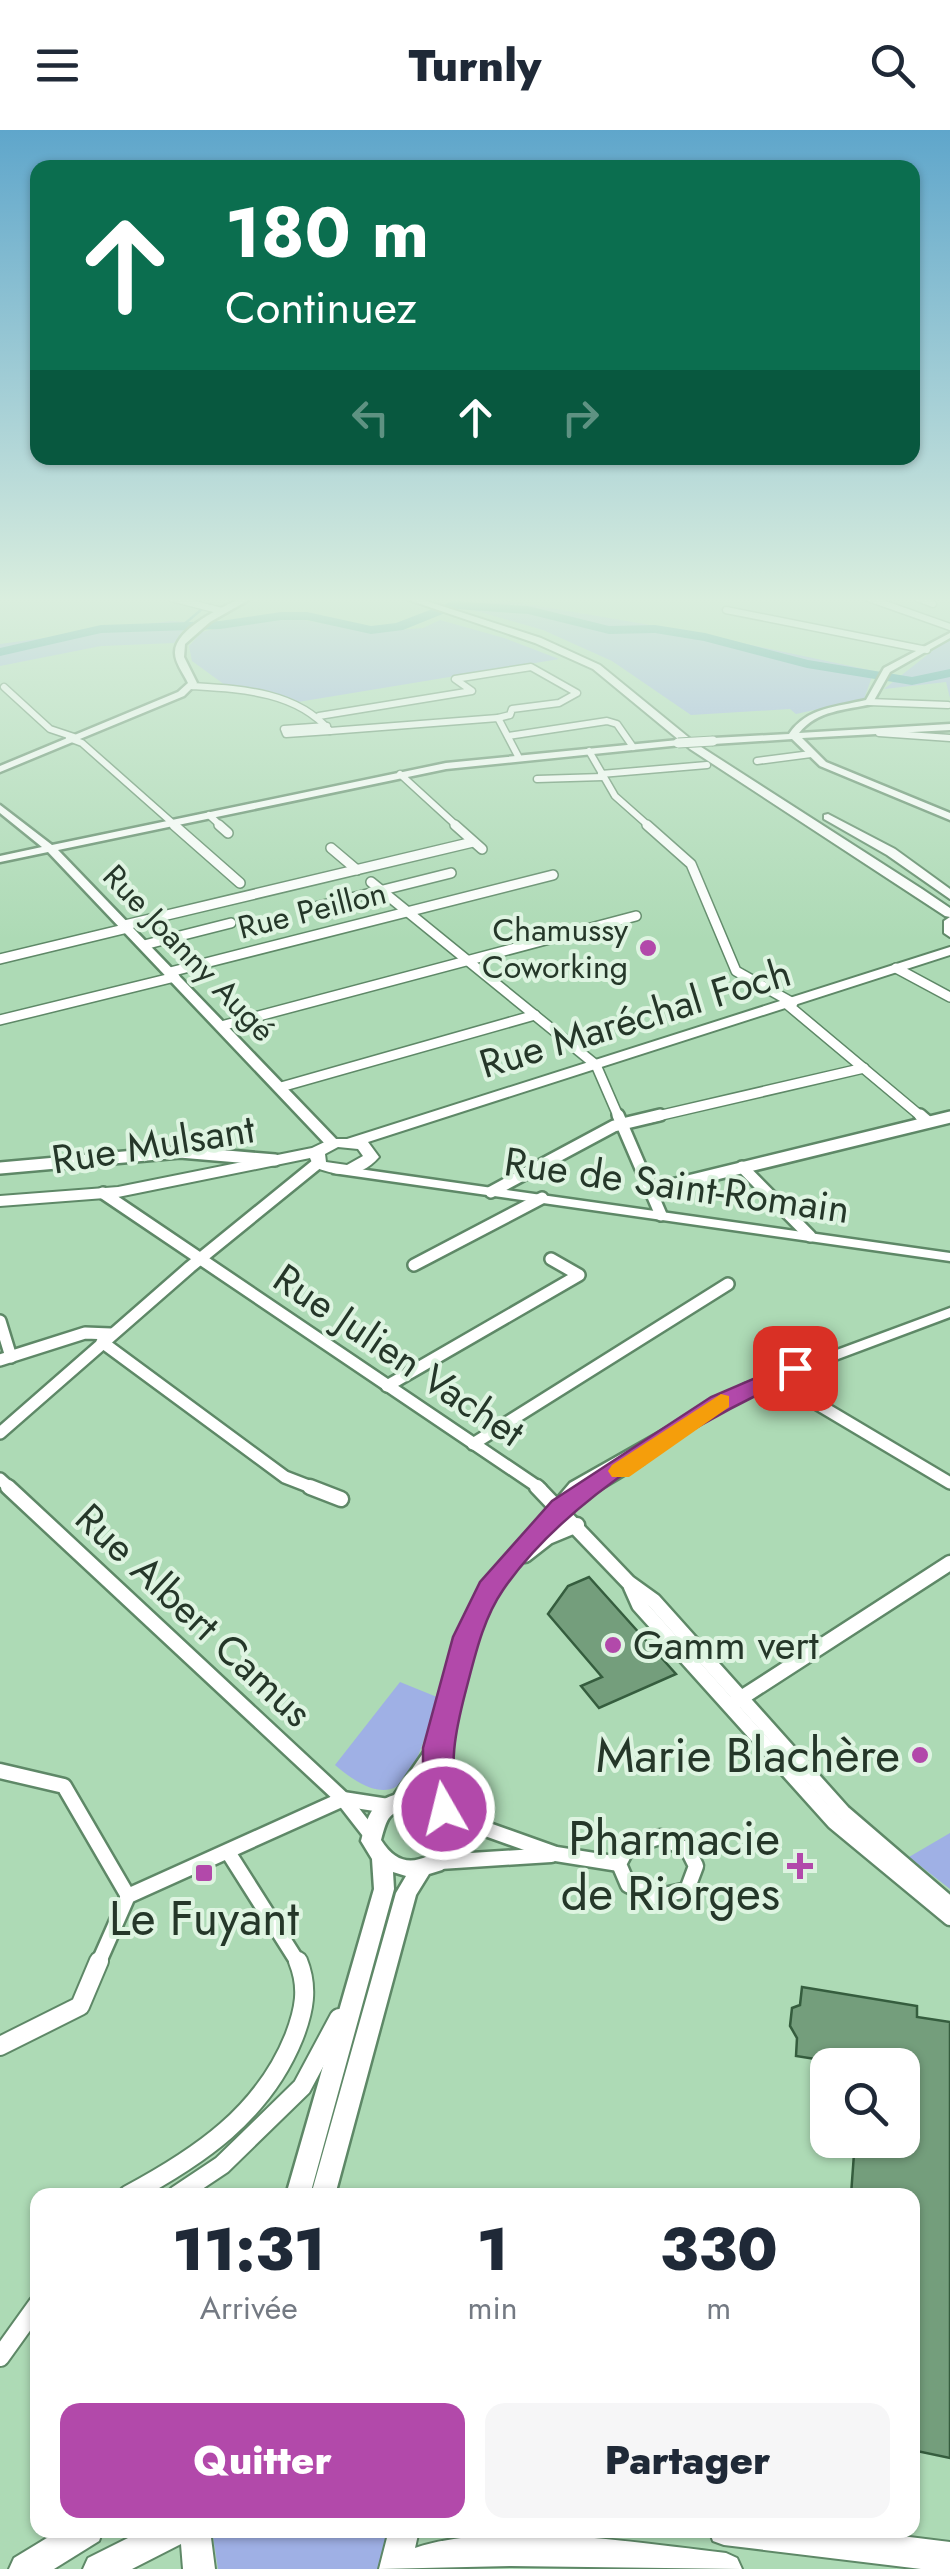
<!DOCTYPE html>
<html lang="fr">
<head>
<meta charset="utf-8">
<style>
	:root { --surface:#fff; --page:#f6f6f7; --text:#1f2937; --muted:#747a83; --accent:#b249aa }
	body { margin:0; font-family:Jost,sans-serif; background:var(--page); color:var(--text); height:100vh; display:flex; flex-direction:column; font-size:38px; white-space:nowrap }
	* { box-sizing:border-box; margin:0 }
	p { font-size:32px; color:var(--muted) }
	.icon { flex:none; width:55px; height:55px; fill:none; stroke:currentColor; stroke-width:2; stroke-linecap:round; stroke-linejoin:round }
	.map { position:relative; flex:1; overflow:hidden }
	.side { position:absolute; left:30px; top:2058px; width:890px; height:350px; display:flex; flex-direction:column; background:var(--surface); border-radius:20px; box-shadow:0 2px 8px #0004 }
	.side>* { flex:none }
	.banner { position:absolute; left:30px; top:30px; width:890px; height:305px; border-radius:20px; box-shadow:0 2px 8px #0004; background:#0b6e4f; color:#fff; overflow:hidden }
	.buttons { position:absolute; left:810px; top:1918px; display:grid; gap:20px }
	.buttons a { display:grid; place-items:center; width:110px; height:110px; border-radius:20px; background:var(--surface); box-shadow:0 2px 8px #0004; font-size:50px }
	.pin { position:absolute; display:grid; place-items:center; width:85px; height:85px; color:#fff; margin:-42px; border-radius:20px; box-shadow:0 5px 15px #0006 }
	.me { position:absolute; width:110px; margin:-55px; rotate:352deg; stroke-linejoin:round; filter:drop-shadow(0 0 8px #0008) }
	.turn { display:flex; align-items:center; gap:35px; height:210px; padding:0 30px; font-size:45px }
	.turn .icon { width:130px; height:130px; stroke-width:2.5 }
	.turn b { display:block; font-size:70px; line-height:85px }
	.lanes { display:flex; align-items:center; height:95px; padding:0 30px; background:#0003; justify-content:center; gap:50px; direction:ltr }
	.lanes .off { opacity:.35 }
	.eta { display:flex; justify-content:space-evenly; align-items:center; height:170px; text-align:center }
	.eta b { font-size:60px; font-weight:800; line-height:70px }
	.primary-button { display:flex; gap:20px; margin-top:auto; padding:20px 30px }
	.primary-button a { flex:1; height:115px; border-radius:20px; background:var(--accent); color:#fff; font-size:40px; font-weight:800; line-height:115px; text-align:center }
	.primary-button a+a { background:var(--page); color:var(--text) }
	header { display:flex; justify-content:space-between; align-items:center; height:130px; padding:0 30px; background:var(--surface); font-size:45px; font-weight:800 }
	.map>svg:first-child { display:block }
	.green { fill:#9fb0e5 }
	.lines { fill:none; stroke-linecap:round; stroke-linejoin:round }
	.stream { stroke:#3291a0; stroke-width:2.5 }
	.river { fill:#3291a0; fill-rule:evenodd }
	.building { fill:#749e7c; stroke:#355d3e; stroke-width:2.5 }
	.minor-far4-casing { stroke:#5e8867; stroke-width:9 }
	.minor-far3-casing { stroke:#5e8867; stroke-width:12 }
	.minor-far2-casing { stroke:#5e8867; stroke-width:16 }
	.minor-far1-casing { stroke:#5e8867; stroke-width:19 }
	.minor-casing { stroke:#5e8867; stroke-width:22 }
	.tertiary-casing { stroke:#5e8867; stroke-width:5 }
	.secondary-casing { stroke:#5e8867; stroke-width:4 }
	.primary-casing { stroke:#5e8867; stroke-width:4 }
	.minor-far4 { stroke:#fff; stroke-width:6 }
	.minor-far3 { stroke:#fff; stroke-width:9 }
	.minor-far2 { stroke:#fff; stroke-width:11 }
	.minor-far1 { stroke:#fff; stroke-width:14 }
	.minor { stroke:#fff; stroke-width:18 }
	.tertiary { fill:#fff; fill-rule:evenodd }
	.secondary { fill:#fff; fill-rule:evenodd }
	.primary { fill:#fff; fill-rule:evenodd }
	.tertiary-bridge-casing { stroke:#5e8867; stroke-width:11; stroke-linecap:butt }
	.tertiary-bridge { stroke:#fff; stroke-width:9 }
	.route { fill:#b249aa; stroke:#742f6e; stroke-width:2.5 }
	.slow { fill:#f59e0b }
	.poi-dot { fill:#b249aa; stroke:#def4e1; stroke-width:4 }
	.labels { text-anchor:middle; stroke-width:8; stroke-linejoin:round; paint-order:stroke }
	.far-street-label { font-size:32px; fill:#253729; stroke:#def4e1 }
	.far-poi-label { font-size:32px; fill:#253729; stroke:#def4e1; text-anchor:end }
	.street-label { font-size:40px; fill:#253729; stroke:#def4e1 }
	.poi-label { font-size:40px; fill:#253729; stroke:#def4e1; text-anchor:start }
	.near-poi-label { font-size:48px; fill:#253729; stroke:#def4e1; text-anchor:end }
</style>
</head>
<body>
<header><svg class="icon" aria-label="menu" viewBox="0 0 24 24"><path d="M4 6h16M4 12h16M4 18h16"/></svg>Turnly<svg class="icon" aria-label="search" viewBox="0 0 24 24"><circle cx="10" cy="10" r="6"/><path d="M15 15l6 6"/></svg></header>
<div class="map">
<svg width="950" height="2439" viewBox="0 0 950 2439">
	<rect width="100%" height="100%" fill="#addab5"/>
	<g class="green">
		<path d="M455 468H492L685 501 874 541 864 569 796 584 790 579 691 585 612 531 543 500 448 473Z"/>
		<path d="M293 488 373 502 423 498 440 490 504 508 559 529 298 572 225 555 192 531 189 516 202 502 221 497Z"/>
		<path d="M170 491 189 492 174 513 101 516 0 536V514Z"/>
		<path d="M950 507V568L946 552 884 559Z"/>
		<path d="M400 1552 437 1567C417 1627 410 1699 335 1635Z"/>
		<path d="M950 1703V1759L909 1727Z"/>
		<path d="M212 2400H391L380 2439H218Z"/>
	</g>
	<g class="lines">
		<g class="stream">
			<path d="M460 472 464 475"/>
			<path d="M182 496 202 479"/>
		</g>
		<path class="river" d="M453 471 528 476 609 496 655 495 705 503 808 530 912 547 950 539V547L912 555 807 538 704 511 655 503 609 504 528 484 455 479 403 500 371 504 307 490H281L220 499 101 503 0 526V518L101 495 220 491 281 482H307L371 496 396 493Z"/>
	</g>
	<g class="building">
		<path d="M589 1447 676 1544 599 1578 581 1556 602 1547 548 1484 568 1456Z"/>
		<path d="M802 1857 917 1876V1887L950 1892V2328L912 2320V2065H851L855 2010H902V1935H853L796 1926 797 1908 790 1896 792 1878 800 1875Z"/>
	</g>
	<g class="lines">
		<defs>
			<g id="minor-far4">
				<path d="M171 468 222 481"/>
				<path d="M868 468 950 497"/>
				<path d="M917 468 933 474"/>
				<path d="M726 480 927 520"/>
				<path d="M191 556C240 559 296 561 330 601L498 588 518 626"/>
				<path d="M4 557 50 599 74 607"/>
				<path d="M869 572 948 575"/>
				<path d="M319 586 472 561 455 549 531 537 577 563 559 573 512 579 510 585 498 588"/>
				<path d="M327 596 284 599 286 604 330 601"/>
				<path d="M879 603 950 608"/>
				<path d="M508 606 607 591 617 594 633 617"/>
				<path d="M69 608 82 613 177 697"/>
				<path d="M589 621 615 666 650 697"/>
				<path d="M757 631 811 624"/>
				<path d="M400 644 458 697"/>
				<path d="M601 644 707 635"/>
				<path d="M537 649 603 647"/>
				<path d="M209 685 222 697"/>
			</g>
			<g id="minor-far3">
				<path d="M174 695 240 753"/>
				<path d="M219 695 228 703"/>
				<path d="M455 695 482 719"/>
				<path d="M647 695 691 734 736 841 793 873"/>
				<path d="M331 718 357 740"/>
				<path d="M371 752 596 935 619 988"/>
				<path d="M315 777 451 743"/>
				<path d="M125 795 473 712"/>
				<path d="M144 815 231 793"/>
				<path d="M0 829 128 798"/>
				<path d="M896 838 950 867"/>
				<path d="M170 842 553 745"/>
				<path d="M788 875 923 988"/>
				<path d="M0 890 175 847"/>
				<path d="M221 896 636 786"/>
				<path d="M281 957 535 885"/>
				<path d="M649 988 864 938"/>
			</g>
			<g id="minor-far2">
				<path d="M618 985 661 1085"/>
				<path d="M920 985 928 992"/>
				<path d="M742 1037 810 1106"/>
				<path d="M0 1038 180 1022 275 1030"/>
				<path d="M651 1060 950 987"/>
				<path d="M491 1062 614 996 660 985"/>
				<path d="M103 1063 541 1359"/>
				<path d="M414 1135 542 1068"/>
				<path d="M0 1191 11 1227"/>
				<path d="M102 1212 285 1347 316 1359"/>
				<path d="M0 1230 85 1203 111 1204"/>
				<path d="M772 1247 950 1353"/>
				<path d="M387 1256 579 1145 551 1129"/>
				<path d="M0 1303 190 1137 318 1033"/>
				<path d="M473 1314 728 1154"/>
				<path d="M0 1349 11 1359"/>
			</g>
			<g id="minor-far1">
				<path d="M8 1357 343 1669 371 1705"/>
				<path d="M310 1357 341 1369"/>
				<path d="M537 1357 629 1453 654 1471 843 1682 950 1774"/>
				<path d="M525 1425 548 1407 577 1395"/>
				<path d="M631 1457 639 1475 834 1692 950 1788"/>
				<path d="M735 1572 950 1433"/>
				<path d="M0 1641 64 1656 128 1766"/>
				<path d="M343 1669 388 1676"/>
				<path d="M452 1687 556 1724 619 1734"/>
				<path d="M660 1707 688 1720 696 1736 687 1760 655 1767 628 1755 619 1734 628 1717Z"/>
				<path d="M228 1722 299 1834"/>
				<path d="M440 1732 551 1725"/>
				<path d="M98 1834 128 1766 343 1669"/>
			</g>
			<g id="minor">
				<path d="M0 1916 80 1876 99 1831"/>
				<path d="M128 2065C199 2027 263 1984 294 1907 304 1881 309 1858 298 1831"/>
				<path d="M177 2065 222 2035 302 1957 339 1888"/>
				<path d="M0 2227 38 2174"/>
			</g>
			<g id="tertiary">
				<path d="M241 468H252L210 492 185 514 184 527 197 553 184 566 0 642V636L178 562 188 553C184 544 175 533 175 523 174 499 223 477 241 468Z"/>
				<path d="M950 503V508L890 542 872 574C846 580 817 580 799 603L950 594V600L802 608 826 632 950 683V690L820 636 792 609 713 614 708 611 713 608 789 604C807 577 837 577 866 570L884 538Z"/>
				<path d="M678 610 681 611V615L446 639 58 720 337 1010 339 1013 332 1017 327 1016 48 722 0 732V726L42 717 0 683V675L52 715 446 633Z"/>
				<path d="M338 1036 950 1123V1131L333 1043 331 1040Z"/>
				<path d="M950 1178V1187L755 1260 644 1325 646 1329 644 1333 565 1380 496 1462 475 1507 446 1618 448 1653 453 1680 469 1703 462 1725 442 1740 429 1744 416 1765 335 2065H311L396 1763 406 1746 393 1742 394 1759 310 2065H286L374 1759 372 1729 361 1711C367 1690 370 1672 394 1665L428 1616 457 1507 480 1459 570 1353 745 1254ZM428 1646 432 1668 416 1664ZM413 1678C429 1683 441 1689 449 1704L446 1715C421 1733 400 1740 381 1710 387 1688 388 1681 413 1678Z"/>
			</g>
			<g id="secondary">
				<path d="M950 787V807L944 803V791Z"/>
				<path d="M950 817V825L368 1012 379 1027C361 1048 338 1047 314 1037L310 1028 118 1067 0 1076V1066L118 1057 312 1018 331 1009H347ZM338 1017 358 1019 363 1026 347 1035 326 1032 325 1024Z"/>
			</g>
			<g id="primary">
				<path d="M403 468H417L541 508 600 535 698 615 922 759 950 778V787L945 786 690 619 593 539 535 513Z"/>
				<path d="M828 684 895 719 950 759V769L887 725 824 689V685Z"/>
				<path d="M60 2400H103L99 2411 54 2439H9L14 2428Z"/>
				<path d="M144 2400H210L215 2439H183L181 2414 132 2439H83L88 2428Z"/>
				<path d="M389 2400H419L415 2418C497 2390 640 2413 726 2423L737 2428 742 2439 511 2436 379 2439Z"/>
				<path d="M709 2400H853L950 2412V2439H921L724 2415 713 2411Z"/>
			</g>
		</defs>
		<use href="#minor-far4" class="minor-far4-casing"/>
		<use href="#minor-far3" class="minor-far3-casing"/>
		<use href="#minor-far2" class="minor-far2-casing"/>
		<use href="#minor-far1" class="minor-far1-casing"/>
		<use href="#minor" class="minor-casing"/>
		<use href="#tertiary" class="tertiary-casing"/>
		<use href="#secondary" class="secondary-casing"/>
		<use href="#primary" class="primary-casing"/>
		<use href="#minor-far4" class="minor-far4"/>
		<use href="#minor-far3" class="minor-far3"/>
		<use href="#minor-far2" class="minor-far2"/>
		<use href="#minor-far1" class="minor-far1"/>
		<use href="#minor" class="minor"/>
		<use href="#tertiary" class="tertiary"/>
		<use href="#secondary" class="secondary"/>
		<use href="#primary" class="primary"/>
		<defs>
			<path id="tertiary-bridge" d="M678 613 713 611"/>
		</defs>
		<use href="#tertiary-bridge" class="tertiary-bridge-casing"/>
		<use href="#tertiary-bridge" class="tertiary-bridge"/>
	</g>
	<linearGradient id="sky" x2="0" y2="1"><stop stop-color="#5fa6cb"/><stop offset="0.58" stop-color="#daeede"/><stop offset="1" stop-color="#daeede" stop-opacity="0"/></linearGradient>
	<rect width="950" height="810" fill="url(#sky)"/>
	<path class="route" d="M795 1231 803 1233V1243C700 1290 568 1365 503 1460 483 1489 475 1526 466 1560 455 1602 448 1636 459 1679L455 1687H434L423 1654V1618L453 1507 480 1452 552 1371 711 1267Z"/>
	<path class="slow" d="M721 1264 729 1266V1277L629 1347H612L608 1341 612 1335Z"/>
	<g class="poi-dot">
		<circle cx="648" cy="818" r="10"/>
		<circle cx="613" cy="1515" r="10"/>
		<circle cx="920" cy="1625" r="10"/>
		<path d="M795 1721h10v10h10v10h-10v10h-10v-10h-10v-10h10z"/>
		<rect x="194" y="1733" width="20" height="20" rx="5"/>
	</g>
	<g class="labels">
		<g class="far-street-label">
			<text transform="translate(312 780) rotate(-14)" y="11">Rue Peillon</text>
			<text transform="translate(189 823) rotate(46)" y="11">Rue Joanny Augé</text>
		</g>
		<g class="far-poi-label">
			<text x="628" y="811">Chamussy<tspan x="628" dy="37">Coworking</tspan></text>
		</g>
		<g class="street-label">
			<text transform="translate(635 888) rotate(-17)" y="14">Rue Maréchal Foch</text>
			<text transform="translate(153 1014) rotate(-9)" y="14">Rue Mulsant</text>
			<text transform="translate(677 1055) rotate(8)" y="14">Rue de Saint-Romain</text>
			<text transform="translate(399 1225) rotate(34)" y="14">Rue Julien Vachet</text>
			<text transform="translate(194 1485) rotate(43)" y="14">Rue Albert Camus</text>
		</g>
		<g class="poi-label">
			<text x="633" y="1529">Gamm vert</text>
		</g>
		<g class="near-poi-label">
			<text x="900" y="1642">Marie Blachère</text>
			<text x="780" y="1725">Pharmacie<tspan x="780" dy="55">de Riorges</tspan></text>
			<text x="204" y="1805" text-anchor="middle">Le Fuyant</text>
		</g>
	</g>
</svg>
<div class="buttons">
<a><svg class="icon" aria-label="search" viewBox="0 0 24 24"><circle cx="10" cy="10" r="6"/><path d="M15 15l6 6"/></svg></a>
</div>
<div class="pin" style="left:795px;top:1238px;background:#d93025"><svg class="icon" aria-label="arrive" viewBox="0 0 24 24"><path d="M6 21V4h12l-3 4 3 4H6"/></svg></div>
<svg class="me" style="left:444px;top:1679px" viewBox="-20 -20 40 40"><circle r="17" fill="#b249aa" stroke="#fff" stroke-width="3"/><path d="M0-11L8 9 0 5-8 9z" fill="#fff"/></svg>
<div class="banner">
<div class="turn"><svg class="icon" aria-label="ahead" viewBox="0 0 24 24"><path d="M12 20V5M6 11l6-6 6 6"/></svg><div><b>180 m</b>Continuez</div></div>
<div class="lanes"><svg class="icon off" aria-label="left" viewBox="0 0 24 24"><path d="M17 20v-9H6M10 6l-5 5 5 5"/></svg><svg class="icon" aria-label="ahead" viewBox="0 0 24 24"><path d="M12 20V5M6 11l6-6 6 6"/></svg><svg class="icon off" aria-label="right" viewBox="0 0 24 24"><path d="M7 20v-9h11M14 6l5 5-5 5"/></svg></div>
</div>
<section class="side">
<div class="eta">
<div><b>11:31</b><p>Arrivée</p></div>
<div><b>1</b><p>min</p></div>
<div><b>330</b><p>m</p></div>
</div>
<div class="primary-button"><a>Quitter</a><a>Partager</a></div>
</section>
</div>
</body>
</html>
